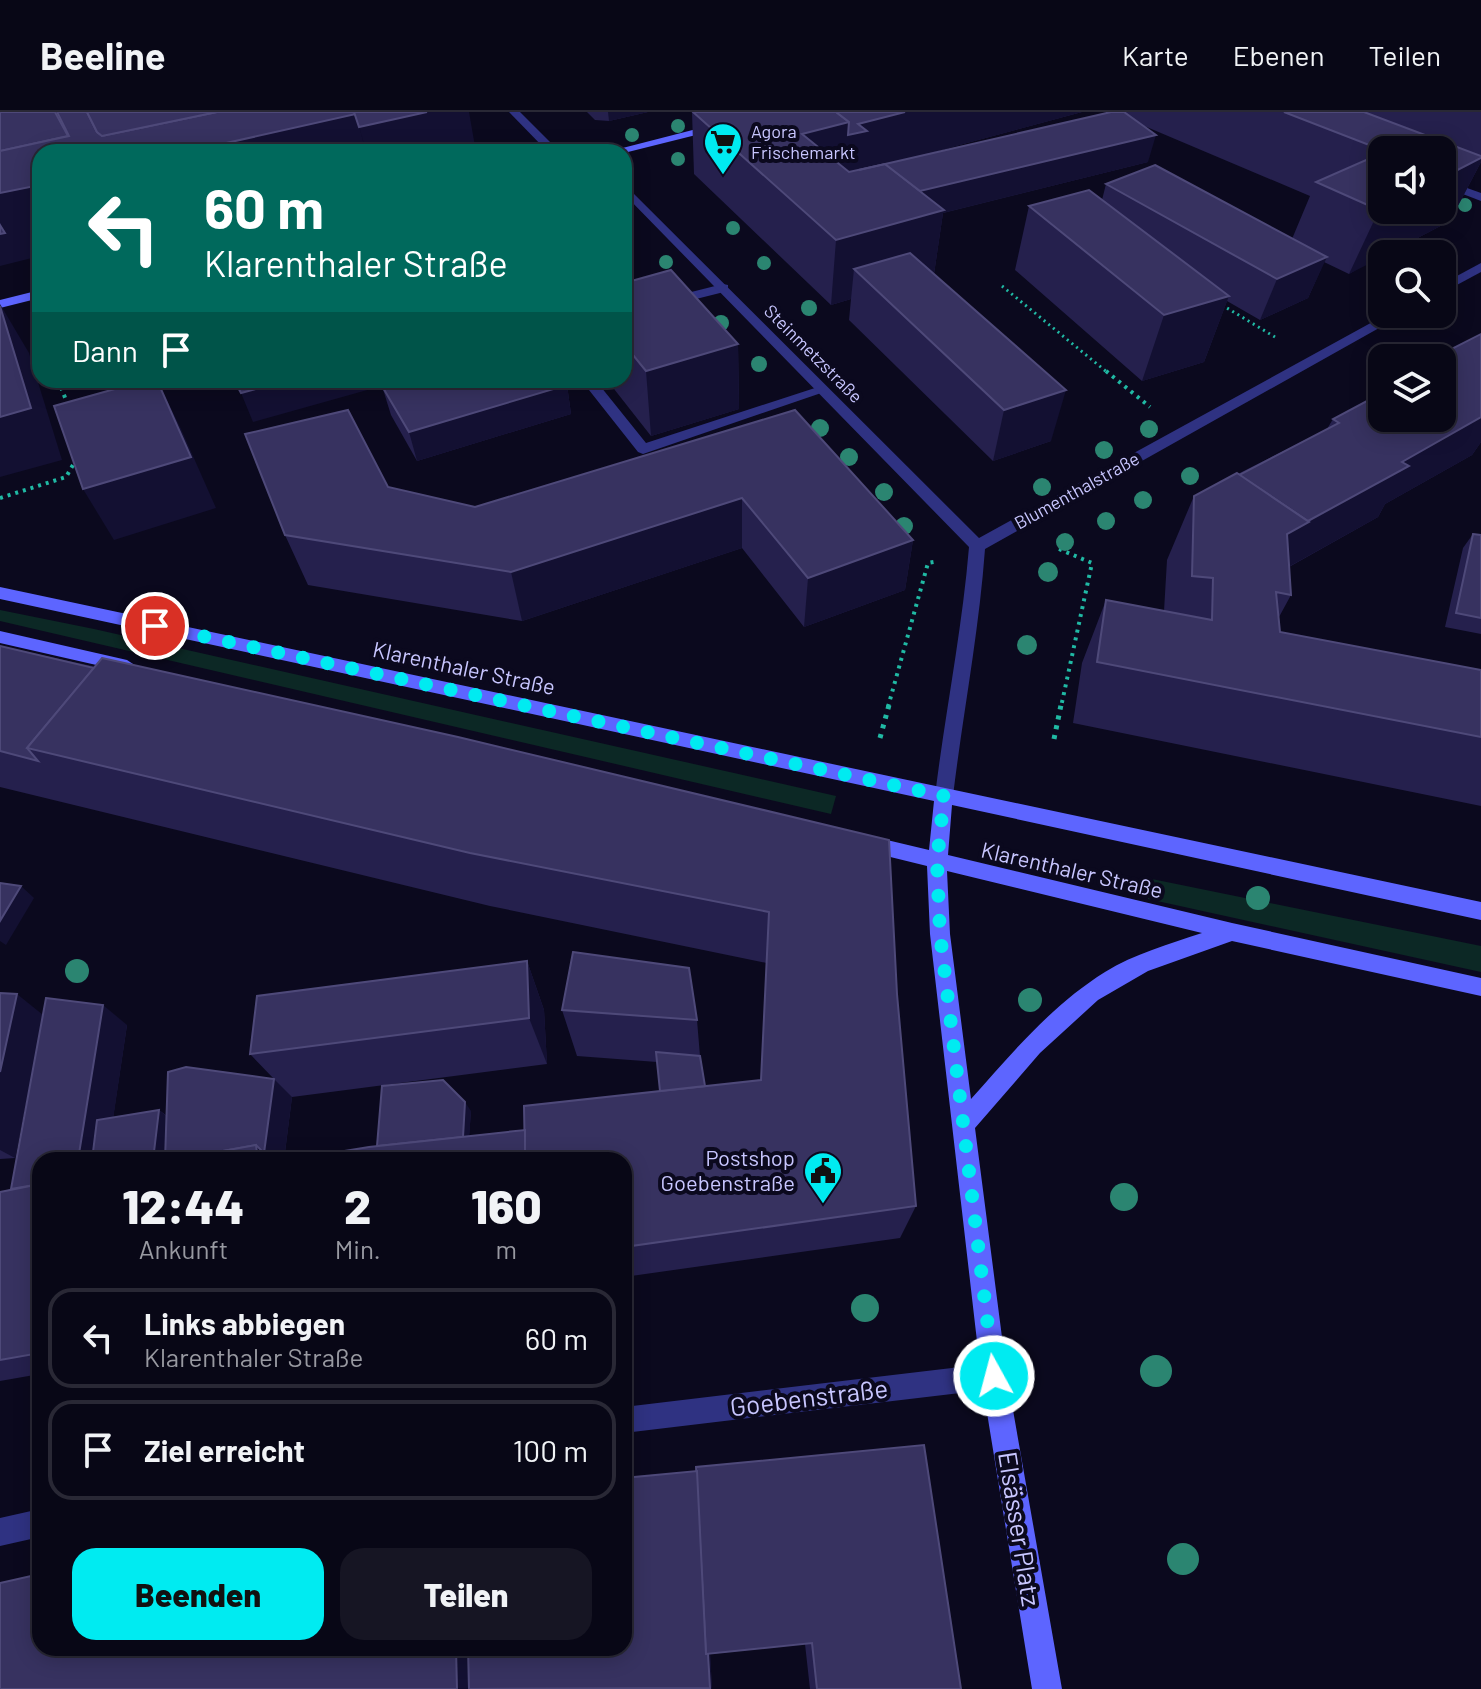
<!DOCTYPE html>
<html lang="de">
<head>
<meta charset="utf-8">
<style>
	:root { --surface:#080716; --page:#161523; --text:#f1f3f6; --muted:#9899a1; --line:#292835; --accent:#00ebf1 }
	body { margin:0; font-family:Barlow,sans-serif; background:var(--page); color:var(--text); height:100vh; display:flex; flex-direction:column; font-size:30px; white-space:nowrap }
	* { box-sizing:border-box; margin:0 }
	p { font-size:26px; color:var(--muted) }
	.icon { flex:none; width:44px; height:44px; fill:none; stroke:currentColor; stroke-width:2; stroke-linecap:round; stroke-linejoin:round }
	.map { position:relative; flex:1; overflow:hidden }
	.sheet { position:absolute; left:32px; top:1040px; width:600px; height:504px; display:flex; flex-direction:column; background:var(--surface); border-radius:24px; box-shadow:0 4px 20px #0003,0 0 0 2px var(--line) }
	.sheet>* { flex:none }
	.guide { position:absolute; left:32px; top:32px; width:600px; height:244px; border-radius:24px; box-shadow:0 4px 20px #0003,0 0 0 2px var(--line); background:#00695c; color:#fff; overflow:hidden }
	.buttons { position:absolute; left:1368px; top:24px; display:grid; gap:16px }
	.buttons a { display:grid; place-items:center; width:88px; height:88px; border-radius:16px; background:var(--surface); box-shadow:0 4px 20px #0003,0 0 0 2px var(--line); font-size:40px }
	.pin { position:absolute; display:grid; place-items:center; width:68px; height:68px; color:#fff; margin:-34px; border:4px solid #fff; border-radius:50%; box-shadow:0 2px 8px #0007 }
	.me { position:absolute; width:88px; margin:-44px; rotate:353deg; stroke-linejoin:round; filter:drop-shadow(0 0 6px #0008) }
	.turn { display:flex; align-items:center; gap:28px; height:168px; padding:0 40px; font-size:36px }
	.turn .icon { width:104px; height:104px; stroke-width:2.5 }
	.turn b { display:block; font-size:56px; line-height:68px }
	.then { display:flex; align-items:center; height:76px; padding:0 40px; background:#0003; gap:16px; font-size:30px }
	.eta { display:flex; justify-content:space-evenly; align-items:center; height:136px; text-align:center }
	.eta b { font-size:48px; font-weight:800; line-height:56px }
	.button { display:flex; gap:16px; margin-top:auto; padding:16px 40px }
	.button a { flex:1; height:92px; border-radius:24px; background:var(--accent); color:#111; font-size:32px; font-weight:800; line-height:92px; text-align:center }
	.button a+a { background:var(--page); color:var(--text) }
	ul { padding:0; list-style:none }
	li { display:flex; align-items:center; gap:24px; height:100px; margin:0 16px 12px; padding:0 24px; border:4px solid var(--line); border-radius:24px }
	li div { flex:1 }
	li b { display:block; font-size:30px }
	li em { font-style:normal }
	header { display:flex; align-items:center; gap:48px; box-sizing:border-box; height:112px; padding:0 40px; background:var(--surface); border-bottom:2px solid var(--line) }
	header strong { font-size:38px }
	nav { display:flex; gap:44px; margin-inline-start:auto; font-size:28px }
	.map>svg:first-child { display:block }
	.green { fill:#0c2825 }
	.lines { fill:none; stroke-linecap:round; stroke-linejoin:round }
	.path-far2 { stroke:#20b9a4; stroke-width:3; stroke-dasharray:2 4; stroke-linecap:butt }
	.path-far1 { stroke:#20b9a4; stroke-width:4; stroke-dasharray:3 5; stroke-linecap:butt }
	.path { stroke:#20b9a4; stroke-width:5; stroke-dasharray:4 6; stroke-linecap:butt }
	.lane { fill:#2f3282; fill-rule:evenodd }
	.street { fill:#2f3282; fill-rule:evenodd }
	.secondary { fill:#5d65ff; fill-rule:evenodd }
	.tree { fill:#2b8571 }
	.wall { fill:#25204d; fill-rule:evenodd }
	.shaded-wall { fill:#131032 }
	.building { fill:#373260; stroke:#4e4979; stroke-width:2 }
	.route { stroke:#00ebf1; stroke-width:14; stroke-dasharray:0 25.2 }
	.labels { text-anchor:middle; stroke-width:8; stroke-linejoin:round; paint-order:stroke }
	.far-poi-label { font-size:18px; fill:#c8c6ff; stroke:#0b091e; text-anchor:start }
	.far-street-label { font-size:18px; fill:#c8c6ff; stroke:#0b091e }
	.street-label { font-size:22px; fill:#c8c6ff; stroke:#0b091e }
	.poi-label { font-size:22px; fill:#c8c6ff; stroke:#0b091e; text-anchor:end }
	.near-street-label { font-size:26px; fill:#c8c6ff; stroke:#0b091e }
</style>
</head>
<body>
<header>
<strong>Beeline</strong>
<nav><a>Karte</a><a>Ebenen</a><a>Teilen</a></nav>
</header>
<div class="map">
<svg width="1481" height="1577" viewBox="0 0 1481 1577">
	<rect width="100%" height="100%" fill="#0b091e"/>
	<g class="green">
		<path d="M0 498 94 517 836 684 831 702 0 509Z"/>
		<path d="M1147 766 1481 834V860L1148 787Z"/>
	</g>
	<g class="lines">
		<g class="path-far2">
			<path d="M1002 174 1108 261"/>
			<path d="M1222 193 1275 225"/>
		</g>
		<g class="path-far1">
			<path d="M1106 259 1150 295"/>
			<path d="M58 268 68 293"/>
			<path d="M0 386 66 365 77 346"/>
			<path d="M1059 437 1092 451 1061 595"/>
			<path d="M888 595 928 451 934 450"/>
		</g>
		<g class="path">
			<path d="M880 626 889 593"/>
			<path d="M1054 627 1061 593"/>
		</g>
		<g class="lane">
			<path d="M723 172 728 173V179L624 205V197Z"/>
			<path d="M116 268H130L131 271 186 269 179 273 126 280 121 279Z"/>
			<path d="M596 274 601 275 646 331 818 275 830 278 643 342 638 340 589 278Z"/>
		</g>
		<g class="street">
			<path d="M509 0H520L560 40H548Z"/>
			<path d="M1442 67 1481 81V89L1442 74Z"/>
			<path d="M624 72 979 426 1387 202H1404L985 437C979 520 963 601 953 684L951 689H937L935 684C945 601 962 519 969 435L624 82Z"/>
			<path d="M1481 151V160L1442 181V172Z"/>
			<path d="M994 1251 1003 1255 1007 1264 1003 1273 994 1277 624 1321V1295Z"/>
			<path d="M40 1397V1425L0 1434V1406Z"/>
		</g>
		<g class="secondary">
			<path d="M716 12 720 13V17L624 41 607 40Z"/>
			<path d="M40 178V186L0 196V188Z"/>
			<path d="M0 475 1481 790V808L952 693 948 743 1232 811 1481 866V884L1232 829 1148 859 1098 888 1040 941 975 1016 1007 1264 1062 1577H1032L981 1264 930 822 927 754 866 739 859 737 856 731 859 725 866 723 929 738 934 689 0 487ZM947 759 1202 821C1169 832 1134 842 1105 860 1052 893 1012 941 971 987L950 822Z"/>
			<path d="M0 519 127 548 136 554 127 560 0 531Z"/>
		</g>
	</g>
	<g class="tree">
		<circle cx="678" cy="14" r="7"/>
		<circle cx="632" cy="23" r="7"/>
		<circle cx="678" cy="47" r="7"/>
		<circle cx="1465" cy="93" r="7"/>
		<circle cx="733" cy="116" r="7"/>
		<circle cx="666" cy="150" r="7"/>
		<circle cx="764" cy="151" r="7"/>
		<circle cx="809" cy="196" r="8"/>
		<circle cx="721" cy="211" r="8"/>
		<circle cx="759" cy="252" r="8"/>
		<circle cx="820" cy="316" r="9"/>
		<circle cx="1149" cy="317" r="9"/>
		<circle cx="1104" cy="338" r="9"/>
		<circle cx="849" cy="345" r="9"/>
		<circle cx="1190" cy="364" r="9"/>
		<circle cx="1042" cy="375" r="9"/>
		<circle cx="884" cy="380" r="9"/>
		<circle cx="1143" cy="388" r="9"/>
		<circle cx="1106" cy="409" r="9"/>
		<circle cx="904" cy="414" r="9"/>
		<circle cx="1065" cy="430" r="9"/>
		<circle cx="1048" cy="460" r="10"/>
		<circle cx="1027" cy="533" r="10"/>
		<circle cx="1258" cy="786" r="12"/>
		<circle cx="77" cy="859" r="12"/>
		<circle cx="1030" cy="888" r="12"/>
		<circle cx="1124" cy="1085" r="14"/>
		<circle cx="865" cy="1196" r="14"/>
		<circle cx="1156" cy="1259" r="16"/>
		<circle cx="1183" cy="1447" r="16"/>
	</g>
	<g class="wall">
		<path d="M587 0H648L609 9 595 8Z"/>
		<path d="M692 0H1082L911 46 1111 0H1481V50L1450 109 1387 142H1382L1349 162 1324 150 1308 186 1260 208 1227 189 1204 250 1142 269 1015 158 1029 94 1102 88 1106 72 1292 127 1310 84 1142 13 1148 50 943 101 934 162 1051 329 993 349 849 208 851 187 831 193 694 62ZM1382 38 1442 98H1382Z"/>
		<path d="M624 125 628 170 738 232 739 297 651 324 607 268H624Z"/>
		<path d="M1481 222V330L1472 343 1385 392 1378 405 1289 455 1291 483 1279 505 1280 520 1481 558V694L1073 611 1082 551 1106 488 1164 499 1167 448 1194 384 1327 317 1333 307 1382 306Z"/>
		<path d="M567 273 571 302 417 349 391 303 382 274Z"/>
		<path d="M795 298 913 428 905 478 804 515 742 436 522 509 308 473 285 423 388 375 475 395Z"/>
		<path d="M1473 422 1481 423V522L1445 515 1463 436Z"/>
		<path d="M0 534 889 728 897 882 916 1094 900 1126 624 1165V1048L377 1034 471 999 469 1024 525 1018 660 979 657 950 577 944 562 898 697 908 700 944 705 974 761 968 767 851 490 794 0 675Z"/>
		<path d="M527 849 544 898 547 952 292 985 284 1048H40V1262L0 1269V1080L11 1077 40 916 15 1046 0 1047V881L43 903 127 913 113 1006 159 998 167 1004 274 967 250 942Z"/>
		<path d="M624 1366 961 1577H810L805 1532 710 1542 712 1577Z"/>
	</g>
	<g class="shaded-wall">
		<path d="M427 0H469L476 40H366L359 15Z"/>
		<path d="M608 0H648L609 9Z"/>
		<path d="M905 0H1082L863 59 858 69 802 22 849 10Z"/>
		<path d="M356 2 366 40H143Z"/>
		<path d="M1156 23 1148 50 943 101 934 162 854 157 851 187 831 193 836 128 890 86Z"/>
		<path d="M1481 46V50L1450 109 1387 142H1382V145L1349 162 1379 98 1382 96V98H1442V66Z"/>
		<path d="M40 56V144L0 154V81Z"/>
		<path d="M624 125 629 181 624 182Z"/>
		<path d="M1327 145 1308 186 1260 208 1277 167Z"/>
		<path d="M1229 184 1204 250 1142 269 1164 203Z"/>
		<path d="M0 192 29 241 62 348 0 365Z"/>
		<path d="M738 232 739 297 651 324 646 259Z"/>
		<path d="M157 268 181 317 216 396 114 428 83 377Z"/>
		<path d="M290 268H403L253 310 241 281Z"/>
		<path d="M567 273 571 302 417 349 409 320Z"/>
		<path d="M1066 278 1051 329 993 349 1004 298Z"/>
		<path d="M1481 305V330L1472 343 1385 392 1378 405 1283 458 1287 422 1402 350Z"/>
		<path d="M742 386V436L522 509 511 460Z"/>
		<path d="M913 428 905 478 804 515 808 466Z"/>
		<path d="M21 774 34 786 6 833 0 829V809Z"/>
		<path d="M527 849 544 898 547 952 529 906Z"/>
		<path d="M17 882 43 903 15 1046 0 1038V960Z"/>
		<path d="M103 893 127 913 107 1048H78Z"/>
		<path d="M274 967 292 985 284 1048H258L256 1033Z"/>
		<path d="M465 990 471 999 468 1042 463 1033Z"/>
		<path d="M159 998 170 1007 166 1048H153Z"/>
		<path d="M701 1364 712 1577 710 1576Z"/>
		<path d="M456 1536H487L488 1577H457Z"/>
	</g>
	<g class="building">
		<path d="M0 0H55L68 24 0 39Z"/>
		<path d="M57 0H87L97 20 102 24 217 0H354L356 2 186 40H40V73L0 81V39L69 24Z"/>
		<path d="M87 0H217L102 24 97 20Z"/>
		<path d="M354 0H427L359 15Z"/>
		<path d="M693 0H836L849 10 802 22 849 60 885 52 944 98 836 128Z"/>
		<path d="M836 0H905L858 12 867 19 848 23 849 10Z"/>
		<path d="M1111 0H1124L1156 23 920 79 885 52 859 58Z"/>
		<path d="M1284 0H1364L1481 44V46L1442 66V38H1382Z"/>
		<path d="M544 34 550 40H518Z"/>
		<path d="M1382 41V96L1379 98 1316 70Z"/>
		<path d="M1155 53 1327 145 1277 167 1106 72Z"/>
		<path d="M1089 78 1229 184 1164 203 1029 94Z"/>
		<path d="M0 113 5 121 0 122Z"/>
		<path d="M910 141 1066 278 1004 298 854 157Z"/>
		<path d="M671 158 738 232 646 259 624 232V171Z"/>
		<path d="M0 194 31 296 0 305Z"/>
		<path d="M1481 222V305L1402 350 1409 354 1308 409 1239 363 1339 311 1333 307 1382 281V306H1442V246H1434Z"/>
		<path d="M147 268H157L191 345 83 377 54 294Z"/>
		<path d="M234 268H290L241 281Z"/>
		<path d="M404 268H563L567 273 409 320 382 274Z"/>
		<path d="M348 298 388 375 475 395 795 298 913 428 808 466 742 386 511 460 285 423 245 322Z"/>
		<path d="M1237 361 1309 410 1287 422 1291 483 1276 480 1280 520 1481 558V625L1097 550 1106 488 1212 508 1213 466 1192 464 1194 384Z"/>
		<path d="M1473 422 1481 423V506L1456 501Z"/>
		<path d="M0 534 94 556 27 636 38 649 0 639Z"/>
		<path d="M102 546 458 625 889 728 897 882 916 1094 624 1135V1048H525L524 994 761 968 769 800 470 741 27 636Z"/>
		<path d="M0 771 21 774 0 809Z"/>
		<path d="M573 840 689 856 697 908 562 898Z"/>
		<path d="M527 849 529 906 250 942 257 884Z"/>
		<path d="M0 881 17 882 0 960Z"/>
		<path d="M46 886 103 893 78 1048H40V1072L11 1077Z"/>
		<path d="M656 940 700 944 705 974 660 979Z"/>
		<path d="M186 955 274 967 264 1041 256 1033 173 1048H165L168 960Z"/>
		<path d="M443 968 465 990 463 1025 377 1034 382 974Z"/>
		<path d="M159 998 153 1048H92L97 1008Z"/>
		<path d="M525 1018V1048H289L369 1035Z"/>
		<path d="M256 1033 258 1048H173Z"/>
		<path d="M40 1072V1241L0 1248V1080Z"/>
		<path d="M924 1333 961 1577H817L812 1531 706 1542 696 1355Z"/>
		<path d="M697 1359 706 1542H708L710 1576 469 1577 468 1536H624V1366Z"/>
		<path d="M40 1462V1536H456L457 1577H0V1471Z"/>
	</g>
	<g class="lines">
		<path class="route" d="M155 514 944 684 937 750 940 822 994 1264"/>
	</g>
	<defs>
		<symbol id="supermarket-pin" viewBox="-11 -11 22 30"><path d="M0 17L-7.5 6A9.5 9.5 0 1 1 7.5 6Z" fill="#00ebf1" stroke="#0b091e"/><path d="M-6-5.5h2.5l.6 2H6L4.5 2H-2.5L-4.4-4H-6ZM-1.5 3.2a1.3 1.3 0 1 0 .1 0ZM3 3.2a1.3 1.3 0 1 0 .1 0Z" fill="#111"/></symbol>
		<symbol id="civic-pin" viewBox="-11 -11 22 30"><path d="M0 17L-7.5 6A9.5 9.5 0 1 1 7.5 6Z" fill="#00ebf1" stroke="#0b091e"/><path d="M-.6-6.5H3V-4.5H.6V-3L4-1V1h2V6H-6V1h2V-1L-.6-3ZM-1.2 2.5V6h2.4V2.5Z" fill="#111"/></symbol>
	</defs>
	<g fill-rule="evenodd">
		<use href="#supermarket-pin" x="701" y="8" width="44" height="60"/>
		<use href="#civic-pin" x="801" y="1037" width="44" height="60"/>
	</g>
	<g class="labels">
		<g class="far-poi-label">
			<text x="751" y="26">Agora<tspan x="751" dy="21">Frischemarkt</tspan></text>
		</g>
		<g class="far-street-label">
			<text transform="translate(813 242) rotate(45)" y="6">Steinmetzstraße</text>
			<text transform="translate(1077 379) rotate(-29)" y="6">Blumenthalstraße</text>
		</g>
		<g class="street-label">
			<text transform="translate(464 556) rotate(12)" y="8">Klarenthaler Straße</text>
			<text transform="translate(1072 758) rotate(13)" y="8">Klarenthaler Straße</text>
		</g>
		<g class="poi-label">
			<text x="795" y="1054">Postshop<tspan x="795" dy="25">Goebenstraße</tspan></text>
		</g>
		<g class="near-street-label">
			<text transform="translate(809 1286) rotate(-7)" y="9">Goebenstraße</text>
			<text transform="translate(1019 1417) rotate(81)" y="9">Elsässer Platz</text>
		</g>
	</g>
</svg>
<div class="buttons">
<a><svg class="icon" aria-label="sound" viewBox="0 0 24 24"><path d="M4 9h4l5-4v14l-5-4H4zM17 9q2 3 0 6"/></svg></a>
<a><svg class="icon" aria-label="search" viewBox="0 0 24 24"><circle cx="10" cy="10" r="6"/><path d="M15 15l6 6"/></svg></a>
<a><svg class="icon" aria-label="layers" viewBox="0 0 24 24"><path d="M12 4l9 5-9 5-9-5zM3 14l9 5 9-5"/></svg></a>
</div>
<div class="pin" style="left:155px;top:514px;background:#d93025"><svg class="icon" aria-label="arrive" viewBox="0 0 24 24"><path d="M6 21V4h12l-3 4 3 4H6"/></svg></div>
<svg class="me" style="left:994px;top:1264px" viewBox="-20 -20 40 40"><circle r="17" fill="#00ebf1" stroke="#fff" stroke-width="3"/><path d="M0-11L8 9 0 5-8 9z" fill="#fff"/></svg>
<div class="guide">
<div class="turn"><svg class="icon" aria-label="left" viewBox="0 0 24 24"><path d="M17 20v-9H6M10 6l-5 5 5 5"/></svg><div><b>60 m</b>Klarenthaler Straße</div></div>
<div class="then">Dann<svg class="icon" aria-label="arrive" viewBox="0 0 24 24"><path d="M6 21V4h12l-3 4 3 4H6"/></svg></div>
</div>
<section class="sheet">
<div class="eta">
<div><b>12:44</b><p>Ankunft</p></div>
<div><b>2</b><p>Min.</p></div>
<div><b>160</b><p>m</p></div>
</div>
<ul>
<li><svg class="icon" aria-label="left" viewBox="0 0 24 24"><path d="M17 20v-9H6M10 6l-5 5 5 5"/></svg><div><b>Links abbiegen</b><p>Klarenthaler Straße</p></div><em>60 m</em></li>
<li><svg class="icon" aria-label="arrive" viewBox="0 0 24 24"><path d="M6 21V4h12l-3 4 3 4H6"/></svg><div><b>Ziel erreicht</b></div><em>100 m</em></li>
</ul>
<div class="button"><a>Beenden</a><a>Teilen</a></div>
</section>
</div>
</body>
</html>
